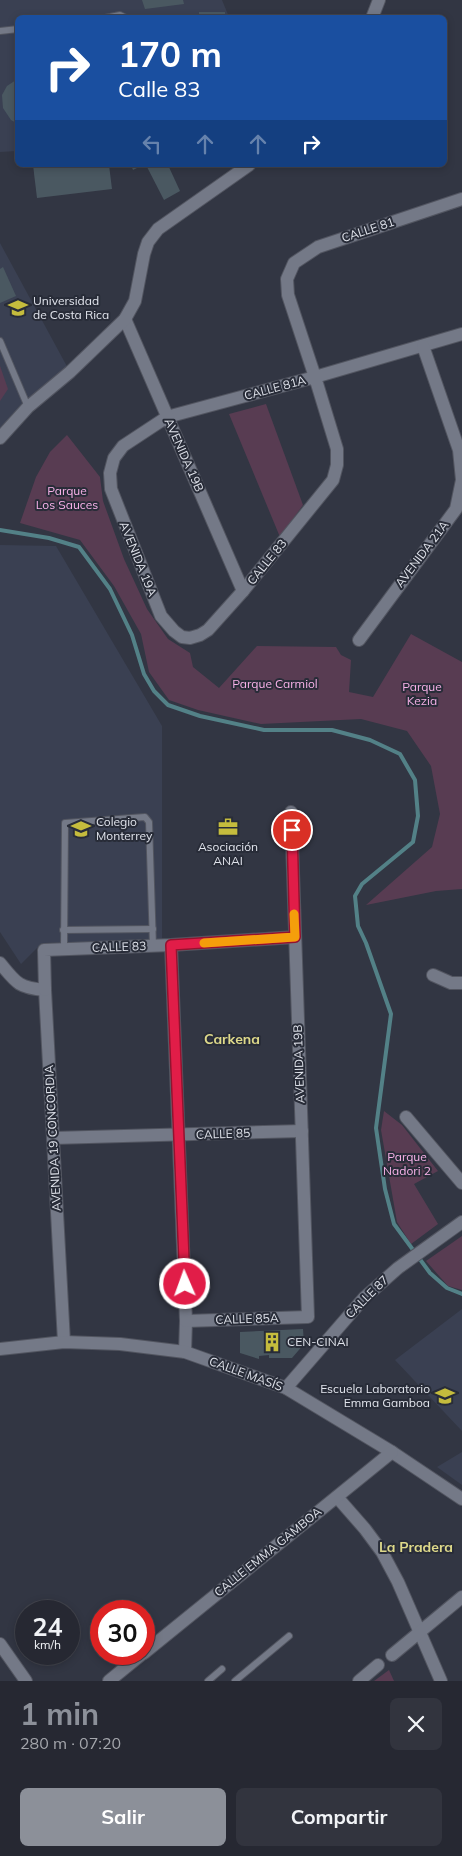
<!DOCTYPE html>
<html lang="es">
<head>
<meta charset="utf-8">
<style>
	:root { --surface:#262832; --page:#32343e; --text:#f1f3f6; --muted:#a4a6ac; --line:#42444d; --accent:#8c9099 }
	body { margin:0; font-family:Mulish,sans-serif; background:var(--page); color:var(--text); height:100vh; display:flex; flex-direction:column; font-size:19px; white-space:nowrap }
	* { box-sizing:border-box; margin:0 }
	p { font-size:16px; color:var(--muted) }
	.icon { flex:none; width:28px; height:28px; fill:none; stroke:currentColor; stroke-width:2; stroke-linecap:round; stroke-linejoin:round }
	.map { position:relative; height:1681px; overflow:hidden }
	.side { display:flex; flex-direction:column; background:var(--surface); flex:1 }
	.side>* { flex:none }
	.guide { position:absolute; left:15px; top:15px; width:432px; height:152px; border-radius:8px; box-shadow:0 2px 8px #0003,0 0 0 1px var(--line); background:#1a4fa0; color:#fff; overflow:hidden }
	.speed { position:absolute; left:15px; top:1600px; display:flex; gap:10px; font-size:25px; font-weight:700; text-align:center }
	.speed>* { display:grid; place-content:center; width:65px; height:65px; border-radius:50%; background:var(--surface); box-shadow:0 2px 8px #0003,0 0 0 1px var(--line); line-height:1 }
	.speed small { font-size:12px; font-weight:400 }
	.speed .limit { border:8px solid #d22; background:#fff; color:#111 }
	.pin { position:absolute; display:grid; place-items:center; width:42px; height:42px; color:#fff; margin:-21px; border:2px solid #fff; border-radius:50%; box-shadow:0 1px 5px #0007 }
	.me { position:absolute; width:55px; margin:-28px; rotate:358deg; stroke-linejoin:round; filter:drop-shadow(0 0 4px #0008) }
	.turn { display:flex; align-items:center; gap:18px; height:105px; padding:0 20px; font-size:22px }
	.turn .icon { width:65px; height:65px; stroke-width:2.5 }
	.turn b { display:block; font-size:35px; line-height:42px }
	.lanes { display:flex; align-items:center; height:48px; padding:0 20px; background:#0003; justify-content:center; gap:25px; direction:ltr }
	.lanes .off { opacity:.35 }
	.round { display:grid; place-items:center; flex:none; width:52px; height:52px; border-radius:8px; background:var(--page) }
	.summary { display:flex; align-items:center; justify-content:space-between; height:85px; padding:0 20px }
	h1 { font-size:30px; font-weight:700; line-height:38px; color:var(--accent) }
	.primary-button { display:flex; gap:10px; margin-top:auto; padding:10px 20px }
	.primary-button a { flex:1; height:58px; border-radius:8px; background:var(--accent); color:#fff; font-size:20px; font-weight:700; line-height:58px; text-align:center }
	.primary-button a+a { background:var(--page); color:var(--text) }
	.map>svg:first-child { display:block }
	.built { fill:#3a4052 }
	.green { fill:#583c52 }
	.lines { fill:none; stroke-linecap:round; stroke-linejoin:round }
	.stream { stroke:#538187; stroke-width:4 }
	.building { fill:#4a5861 }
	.service-casing { stroke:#525560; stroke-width:8 }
	.minor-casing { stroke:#525560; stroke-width:14 }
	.tertiary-casing { stroke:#525560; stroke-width:14 }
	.service { stroke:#747987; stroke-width:6 }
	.minor { stroke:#747987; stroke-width:12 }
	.tertiary { stroke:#747987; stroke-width:12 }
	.route-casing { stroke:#92132f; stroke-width:12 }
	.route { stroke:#e11d48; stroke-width:9 }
	.slow { stroke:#f59e0b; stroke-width:9 }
	.labels { text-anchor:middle; stroke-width:4; stroke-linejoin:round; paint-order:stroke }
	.street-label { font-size:12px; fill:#e1e4ec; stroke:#282c38 }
	.poi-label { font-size:12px; fill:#e1e4ec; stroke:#282c38; text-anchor:start }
	.park-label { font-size:12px; fill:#f9b2e9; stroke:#282c38 }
	.neighbourhood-label { font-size:14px; font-weight:bold; fill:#ded98a; stroke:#282c38 }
</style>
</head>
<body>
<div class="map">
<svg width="462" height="1681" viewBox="0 0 462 1681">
	<rect width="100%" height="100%" fill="#323643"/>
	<g class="built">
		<path d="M0 0H222L229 17 18 18 17 151 0 152Z"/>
		<path d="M0 243 70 372 0 438Z"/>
		<path d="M0 545 56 546 162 726V940L42 943 21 964 0 932Z"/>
		<path d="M462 1309V1431L395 1360Z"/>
		<path d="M462 1452V1485L437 1467Z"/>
	</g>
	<g class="green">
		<path d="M0 366 8 389 0 401Z"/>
		<path d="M266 404 303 505 280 537 229 414Z"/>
		<path d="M67 435 100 477 103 501 124 559 147 609 168 639 190 653 193 667 219 688 257 646 336 647 341 655 351 660 349 692 373 697 411 634 462 662V889L436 891 366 905 432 847 440 814 431 766 407 731 361 719 261 724 198 710 169 700 149 672 141 634 114 586 80 540 20 523 36 477 50 452Z"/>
		<path d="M384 1111 402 1125 438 1171 414 1184 438 1224 411 1244 397 1222 381 1130Z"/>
		<path d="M462 1236V1290L448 1286 426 1261Z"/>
		<path d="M389 1670 394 1681H374Z"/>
	</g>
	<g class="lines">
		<path class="stream" d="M0 530 49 538 79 547 110 589 132 635 144 674 154 691 168 705 200 716 264 730H332L370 740 400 754 415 780 418 816 413 842 362 884 355 896 358 926 366 943 391 1014 376 1128 385 1189 394 1224 430 1273 447 1288 462 1294"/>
	</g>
	<g class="building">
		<path d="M142 0H183L184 4 145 9Z"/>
		<rect x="199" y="12" width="26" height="6"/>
		<path d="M16 80 18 83V124L11 120 3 108 2 95 7 86Z"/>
		<path d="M33 165H109L112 189 37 198Z"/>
		<path d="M131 165H143L133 170Z"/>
		<path d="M146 165H168L180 191 164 200Z"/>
		<path d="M3 267 16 296 0 303V269Z"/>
		<path d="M303 1329 304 1344 292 1358H269V1355L259 1356V1359L240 1353V1332Z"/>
	</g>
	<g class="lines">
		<defs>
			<g id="service">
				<path d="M105 18 120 15 126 18"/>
				<path d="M0 31 18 29"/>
				<path d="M0 341 28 407"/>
				<path d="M63 930 153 929"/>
				<path d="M64 949 65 823 145 817 149 822 153 946"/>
				<path d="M208 1681 222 1669"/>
				<path d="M235 1681 289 1636"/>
			</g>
			<g id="minor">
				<path d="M462 199 318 247 294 263 287 279 288 295 315 377 337 449V465L333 480 243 591 208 630 200 635 190 638 182 637 174 631 161 616 111 489 110 473 114 458 123 446 167 417 315 377 462 334"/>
				<path d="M125 319 243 591"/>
				<path d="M359 640 456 509 462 480 459 450 423 346"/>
				<path d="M171 945 186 1321 185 1352"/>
				<path d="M0 963C16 983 19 988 45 990L64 1342"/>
				<path d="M433 975 451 983H462"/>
				<path d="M45 990 44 950 171 945 295 937"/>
				<path d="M406 1117 462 1183"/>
				<path d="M53 1138 302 1131"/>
				<path d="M186 1321 308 1317 291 812"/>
				<path d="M0 1349 64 1342 120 1344 185 1352 286 1388 392 1452 462 1499"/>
				<path d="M286 1388 364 1298 398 1268 462 1222"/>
				<path d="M337 1497 365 1529 382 1552 398 1582 441 1681"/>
				<path d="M144 1653 392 1452"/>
				<path d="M392 1655 462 1597"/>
				<path d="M109 1681 142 1654"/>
				<path d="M359 1681 378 1665"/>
			</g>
			<g id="tertiary">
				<path d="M372 18 379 0"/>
				<path d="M0 438 28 407 70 372 125 319 135 301 144 254 148 242 158 229 249 165"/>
				<path d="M0 1644 26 1681"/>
			</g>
		</defs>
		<use href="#service" class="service-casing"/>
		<use href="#minor" class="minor-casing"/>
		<use href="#tertiary" class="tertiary-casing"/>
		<use href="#service" class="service"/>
		<use href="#minor" class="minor"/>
		<use href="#tertiary" class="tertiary"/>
	</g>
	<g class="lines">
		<defs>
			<path id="route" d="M185 1284 171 945 295 937 292 830"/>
		</defs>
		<use href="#route" class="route-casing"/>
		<use href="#route" class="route"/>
		<path class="slow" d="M204 943 295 937 294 914"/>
	</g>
	<defs>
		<symbol id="university-bare" viewBox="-9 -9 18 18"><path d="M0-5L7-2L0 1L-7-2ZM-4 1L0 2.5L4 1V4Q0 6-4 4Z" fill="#c5bc3d" stroke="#282c38" stroke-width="2.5" paint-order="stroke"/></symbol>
		<symbol id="office-bare" viewBox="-9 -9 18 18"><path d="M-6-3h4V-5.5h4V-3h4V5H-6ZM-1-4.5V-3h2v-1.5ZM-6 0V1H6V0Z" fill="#c5bc3d" stroke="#282c38" stroke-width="2.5" paint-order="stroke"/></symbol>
		<symbol id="school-bare" viewBox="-9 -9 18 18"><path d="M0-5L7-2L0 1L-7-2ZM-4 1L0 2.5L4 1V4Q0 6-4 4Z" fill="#c5bc3d" stroke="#282c38" stroke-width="2.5" paint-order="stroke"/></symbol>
		<symbol id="building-bare" viewBox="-9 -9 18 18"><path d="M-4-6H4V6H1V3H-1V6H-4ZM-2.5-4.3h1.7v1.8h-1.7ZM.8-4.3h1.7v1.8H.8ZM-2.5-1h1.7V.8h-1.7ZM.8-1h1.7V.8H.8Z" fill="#c5bc3d" stroke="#282c38" stroke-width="2.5" paint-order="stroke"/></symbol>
	</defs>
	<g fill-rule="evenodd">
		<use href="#university-bare" x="4" y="294" width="28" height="28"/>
		<use href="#office-bare" x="214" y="813" width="28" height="28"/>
		<use href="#school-bare" x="67" y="815" width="28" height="28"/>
		<use href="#building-bare" x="258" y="1328" width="28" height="28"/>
		<use href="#school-bare" x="431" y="1382" width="28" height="28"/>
	</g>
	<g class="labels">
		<g class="street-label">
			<text transform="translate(368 230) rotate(-18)" y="4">CALLE 81</text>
			<text transform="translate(275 388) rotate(-15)" y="4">CALLE 81A</text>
			<text transform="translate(184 455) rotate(66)" y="4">AVENIDA 19B</text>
			<text transform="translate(422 554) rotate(-53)" y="4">AVENIDA 21A</text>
			<text transform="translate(138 559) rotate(68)" y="4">AVENIDA 19A</text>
			<text transform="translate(267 562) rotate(-51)" y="4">CALLE 83</text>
			<text transform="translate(119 947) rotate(-2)" y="4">CALLE 83</text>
			<text transform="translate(299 1064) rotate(-92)" y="4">AVENIDA 19B</text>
			<text transform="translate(223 1134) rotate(-2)" y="4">CALLE 85</text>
			<text transform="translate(53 1138) rotate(-93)" y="4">AVENIDA 19 CONCORDIA</text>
			<text transform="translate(367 1297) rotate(-45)" y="4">CALLE 87</text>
			<text transform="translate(247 1319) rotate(-2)" y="4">CALLE 85A</text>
			<text transform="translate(246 1374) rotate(20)" y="4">CALLE MASÍS</text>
			<text transform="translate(268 1552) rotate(-39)" y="4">CALLE EMMA GAMBOA</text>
		</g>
		<g class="poi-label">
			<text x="33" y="305">Universidad<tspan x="33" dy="14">de Costa Rica</tspan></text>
			<text x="96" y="826">Colegio<tspan x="96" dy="14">Monterrey</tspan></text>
			<text x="228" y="851" text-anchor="middle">Asociación<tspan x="228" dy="14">ANAI</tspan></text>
			<text x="287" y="1346">CEN-CINAI</text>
			<text x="430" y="1393" text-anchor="end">Escuela Laboratorio<tspan x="430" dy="14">Emma Gamboa</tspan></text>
		</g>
		<g class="park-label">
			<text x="67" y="495">Parque<tspan x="67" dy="14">Los Sauces</tspan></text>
			<text x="275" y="688">Parque Carmiol</text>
			<text x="422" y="691">Parque<tspan x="422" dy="14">Kezia</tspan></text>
			<text x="407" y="1161">Parque<tspan x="407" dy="14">Nadori 2</tspan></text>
		</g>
		<g class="neighbourhood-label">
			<text x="232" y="1044">Carkena</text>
			<text x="416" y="1552">La Pradera</text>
		</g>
	</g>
</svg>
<div class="speed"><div>24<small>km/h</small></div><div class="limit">30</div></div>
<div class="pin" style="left:292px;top:830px;background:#d93025"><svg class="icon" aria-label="arrive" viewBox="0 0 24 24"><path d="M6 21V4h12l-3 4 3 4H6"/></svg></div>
<svg class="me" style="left:185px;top:1284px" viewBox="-20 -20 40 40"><circle r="17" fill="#e11d48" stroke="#fff" stroke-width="3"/><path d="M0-11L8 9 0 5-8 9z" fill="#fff"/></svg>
<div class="guide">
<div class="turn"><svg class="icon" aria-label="right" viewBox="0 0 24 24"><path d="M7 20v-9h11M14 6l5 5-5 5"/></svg><div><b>170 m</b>Calle 83</div></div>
<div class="lanes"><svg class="icon off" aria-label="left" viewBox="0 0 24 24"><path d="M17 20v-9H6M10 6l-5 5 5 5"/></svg><svg class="icon off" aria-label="ahead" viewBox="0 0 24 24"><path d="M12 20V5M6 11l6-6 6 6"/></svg><svg class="icon off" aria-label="ahead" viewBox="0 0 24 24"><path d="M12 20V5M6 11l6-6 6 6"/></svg><svg class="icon" aria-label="right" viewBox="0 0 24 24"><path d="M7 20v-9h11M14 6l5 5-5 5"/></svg></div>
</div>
</div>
<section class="side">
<div class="summary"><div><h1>1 min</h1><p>280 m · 07:20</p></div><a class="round"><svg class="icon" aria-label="close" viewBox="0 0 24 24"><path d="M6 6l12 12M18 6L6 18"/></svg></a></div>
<div class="primary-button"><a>Salir</a><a>Compartir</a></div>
</section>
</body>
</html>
